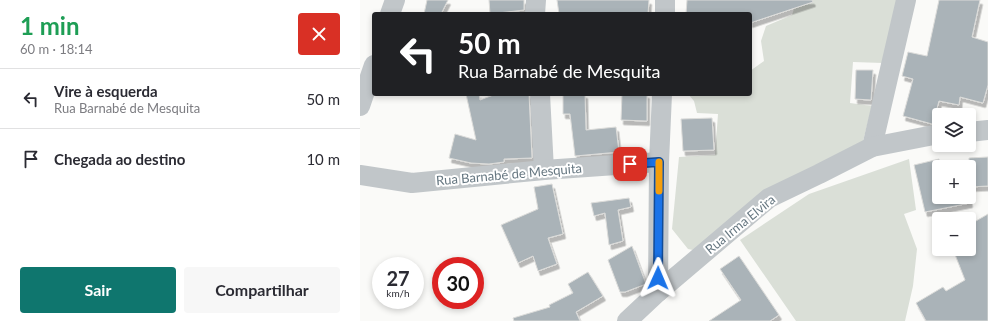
<!DOCTYPE html>
<html lang="pt">
<head>
<meta charset="utf-8">
<style>
	:root { --surface:#fff; --page:#f7f7f7; --text:#2b2b33; --muted:#7c7c81; --line:#e1e1e2; --accent:#0f766e }
	body { margin:0; font-family:Lato,sans-serif; background:var(--page); color:var(--text); height:100vh; display:flex; flex-direction:column; font-size:15px; white-space:nowrap }
	* { box-sizing:border-box; margin:0 }
	p { font-size:13px; color:var(--muted) }
	.icon { flex:none; width:22px; height:22px; fill:none; stroke:currentColor; stroke-width:2; stroke-linecap:round; stroke-linejoin:round }
	.map { position:relative; flex:1; overflow:hidden }
	.drawer { display:flex; flex-direction:column; background:var(--surface); width:360px }
	.drawer>* { flex:none }
	.hud { position:absolute; left:12px; top:12px; width:380px; height:84px; border-radius:4px; box-shadow:0 2px 6px #0003; background:#202124; color:#fff; overflow:hidden }
	.buttons { position:absolute; left:572px; top:108px; display:grid; gap:8px }
	.buttons a { display:grid; place-items:center; width:44px; height:44px; border-radius:4px; background:var(--surface); box-shadow:0 2px 6px #0003; font-size:20px }
	.speed { position:absolute; left:12px; top:257px; display:flex; gap:8px; font-size:20px; font-weight:700; text-align:center }
	.speed>* { display:grid; place-content:center; width:52px; height:52px; border-radius:50%; background:var(--surface); box-shadow:0 2px 6px #0003; line-height:1 }
	.speed small { font-size:10px; font-weight:400 }
	.speed .limit { border:6px solid #d22; background:#fff; color:#111 }
	.pin { position:absolute; display:grid; place-items:center; width:34px; height:34px; color:#fff; margin:-17px; border-radius:8px; box-shadow:0 2px 6px #0006 }
	.me { position:absolute; width:44px; margin:-22px; rotate:1deg; stroke-linejoin:round; filter:drop-shadow(0 0 3px #0008) }
	.turn { display:flex; align-items:center; gap:14px; height:84px; padding:0 20px; font-size:18px }
	.turn .icon { width:52px; height:52px; stroke-width:2.5 }
	.turn b { display:block; font-size:28px; line-height:34px }
	.round { display:grid; place-items:center; flex:none; width:42px; height:42px; border-radius:4px; background:var(--page) }
	.overview { display:flex; align-items:center; justify-content:space-between; height:68px; padding:0 20px }
	h1 { font-size:24px; font-weight:700; line-height:30px; color:#1e9e55 }
	.action { display:flex; gap:8px; margin-top:auto; padding:8px 20px }
	.action a { flex:1; height:46px; border-radius:4px; background:var(--accent); color:#fff; font-size:16px; font-weight:700; line-height:46px; text-align:center }
	.action a+a { background:var(--page); color:var(--text) }
	ul { padding:0; list-style:none }
	li { display:flex; align-items:center; gap:12px; height:60px; padding:0 20px; border-top:1px solid var(--line) }
	li div { flex:1 }
	li b { display:block; font-size:15px }
	li em { font-style:normal }
	main { display:flex; flex:1; min-height:0 }
	.map>svg:first-child { display:block }
	.green { fill:#dadfd7 }
	.building { fill:#aab3b8; stroke:#dcdcda; filter:url(#shadow) }
	.lines { fill:none; stroke-linecap:round; stroke-linejoin:round }
	.minor { stroke:#c1c6c9; stroke-width:20 }
	.route-casing { stroke:#114b97; stroke-width:10 }
	.route { stroke:#1a73e8; stroke-width:7 }
	.slow { stroke:#f59e0b; stroke-width:7 }
	.labels { text-anchor:middle; stroke-width:4; stroke-linejoin:round; paint-order:stroke }
	.street-label { font-size:13px; fill:#667781; stroke:#fff }
</style>
</head>
<body>
<main>
<section class="drawer">
<div class="overview"><div><h1>1 min</h1><p>60 m · 18:14</p></div><a class="round" style="background:#d93025;color:#fff"><svg class="icon" aria-label="close" viewBox="0 0 24 24"><path d="M6 6l12 12M18 6L6 18"/></svg></a></div>
<ul>
<li><svg class="icon" aria-label="left" viewBox="0 0 24 24"><path d="M17 20v-9H6M10 6l-5 5 5 5"/></svg><div><b>Vire à esquerda</b><p>Rua Barnabé de Mesquita</p></div><em>50 m</em></li>
<li><svg class="icon" aria-label="arrive" viewBox="0 0 24 24"><path d="M6 21V4h12l-3 4 3 4H6"/></svg><div><b>Chegada ao destino</b></div><em>10 m</em></li>
</ul>
<div class="action"><a>Sair</a><a>Compartilhar</a></div>
</section>
<div class="map">
<svg width="628" height="321" viewBox="0 0 628 321">
	<defs>
		<filter id="shadow"><feDropShadow dx="2.5" dy="4.5" stdDeviation="0" flood-color="#0004"/></filter>
	</defs>
	<rect width="100%" height="100%" fill="#fafaf8"/>
	<g class="green">
		<path d="M437 0H539L523 63 493 62 490 103 512 106 502 145 338 251 328 249 312 229 319 157 355 155 358 114 337 113 334 101 328 94H390V71L404 61 401 41 406 26 432 15Z"/>
		<path d="M549 159 556 210 544 214 557 249 553 286 545 321H436L380 240 449 194Z"/>
	</g>
	<g class="building">
		<path d="M67 0H88L81 14H64Z"/>
		<path d="M129 0H164V10L130 14Z"/>
		<path d="M197 0H289L288 14H199Z"/>
		<path d="M327 0H452L453 2 390 23V14H326Z"/>
		<path d="M579 0H620L612 37 628 42V85L623 103 600 97 599 105 579 101 573 123 572 124 543 116 553 79 542 76 548 52 567 56Z"/>
		<path d="M496 70H513L511 100 495 99Z"/>
		<path d="M106 94H119L120 100 136 94H169L172 158 144 159V162L129 164 111 163 89 158 95 134 116 140Z"/>
		<path d="M225 94 226 130 256 127 259 152 215 156 210 114H203V95Z"/>
		<path d="M262 94H287V121L261 120Z"/>
		<path d="M352 118 354 150 323 151 321 119Z"/>
		<path d="M628 157V186L609 187V158Z"/>
		<path d="M579 159V197H609L610 203 565 212 554 165Z"/>
		<path d="M192 184 203 234 188 238 197 264 178 271 173 256 158 263 141 225 178 209 174 187Z"/>
		<path d="M269 198 271 207 258 210 263 241 249 245 245 213 234 216 231 203Z"/>
		<path d="M628 214V321H566L556 303 583 287 586 291 605 280 594 252 600 249H609V225Z"/>
		<path d="M272 246 286 284 265 292H260L248 260Z"/>
		<path d="M379 256 419 315 410 321H349L381 300 360 269Z"/>
		<path d="M228 272 243 296 216 312 220 321H154L153 318 190 307 189 305 213 293 208 284Z"/>
	</g>
	<g class="lines">
		<g class="minor">
			<path d="M30 14 35 0"/>
			<path d="M175 14 176 0"/>
			<path d="M305 14V0"/>
			<path d="M180 94 184 170"/>
			<path d="M0 106 14 65"/>
			<path d="M609 132 628 130"/>
			<path d="M512 147 546 0"/>
			<path d="M0 175 52 183 184 170 299 162"/>
			<path d="M298 292 299 162 302 94"/>
			<path d="M267 321 298 292 409 198 459 174 512 147 579 134"/>
		</g>
	</g>
	<g class="lines">
		<defs>
			<path id="route" d="M270 164 299 162 298 278"/>
		</defs>
		<use href="#route" class="route-casing"/>
		<use href="#route" class="route"/>
		<path class="slow" d="M299 162V191"/>
	</g>
	<g class="labels">
		<g class="street-label">
			<text transform="translate(149 174) rotate(-5)" y="5">Rua Barnabé de Mesquita</text>
			<text transform="translate(380 224) rotate(-39)" y="5">Rua Irma Elvira</text>
		</g>
	</g>
</svg>
<div class="buttons">
<a><svg class="icon" aria-label="layers" viewBox="0 0 24 24"><path d="M12 4l9 5-9 5-9-5zM3 14l9 5 9-5"/></svg></a>
<a>+</a>
<a>−</a>
</div>
<div class="speed"><div>27<small>km/h</small></div><div class="limit">30</div></div>
<div class="pin" style="left:270px;top:164px;background:#d93025"><svg class="icon" aria-label="arrive" viewBox="0 0 24 24"><path d="M6 21V4h12l-3 4 3 4H6"/></svg></div>
<svg class="me" style="left:298px;top:278px" viewBox="-20 -20 40 40"><path d="M0-17L14 15 0 8-14 15z" fill="#1a73e8" stroke="#fff" stroke-width="4"/></svg>
<div class="hud">
<div class="turn"><svg class="icon" aria-label="left" viewBox="0 0 24 24"><path d="M17 20v-9H6M10 6l-5 5 5 5"/></svg><div><b>50 m</b>Rua Barnabé de Mesquita</div></div>
</div>
</div>
</main>
</body>
</html>
